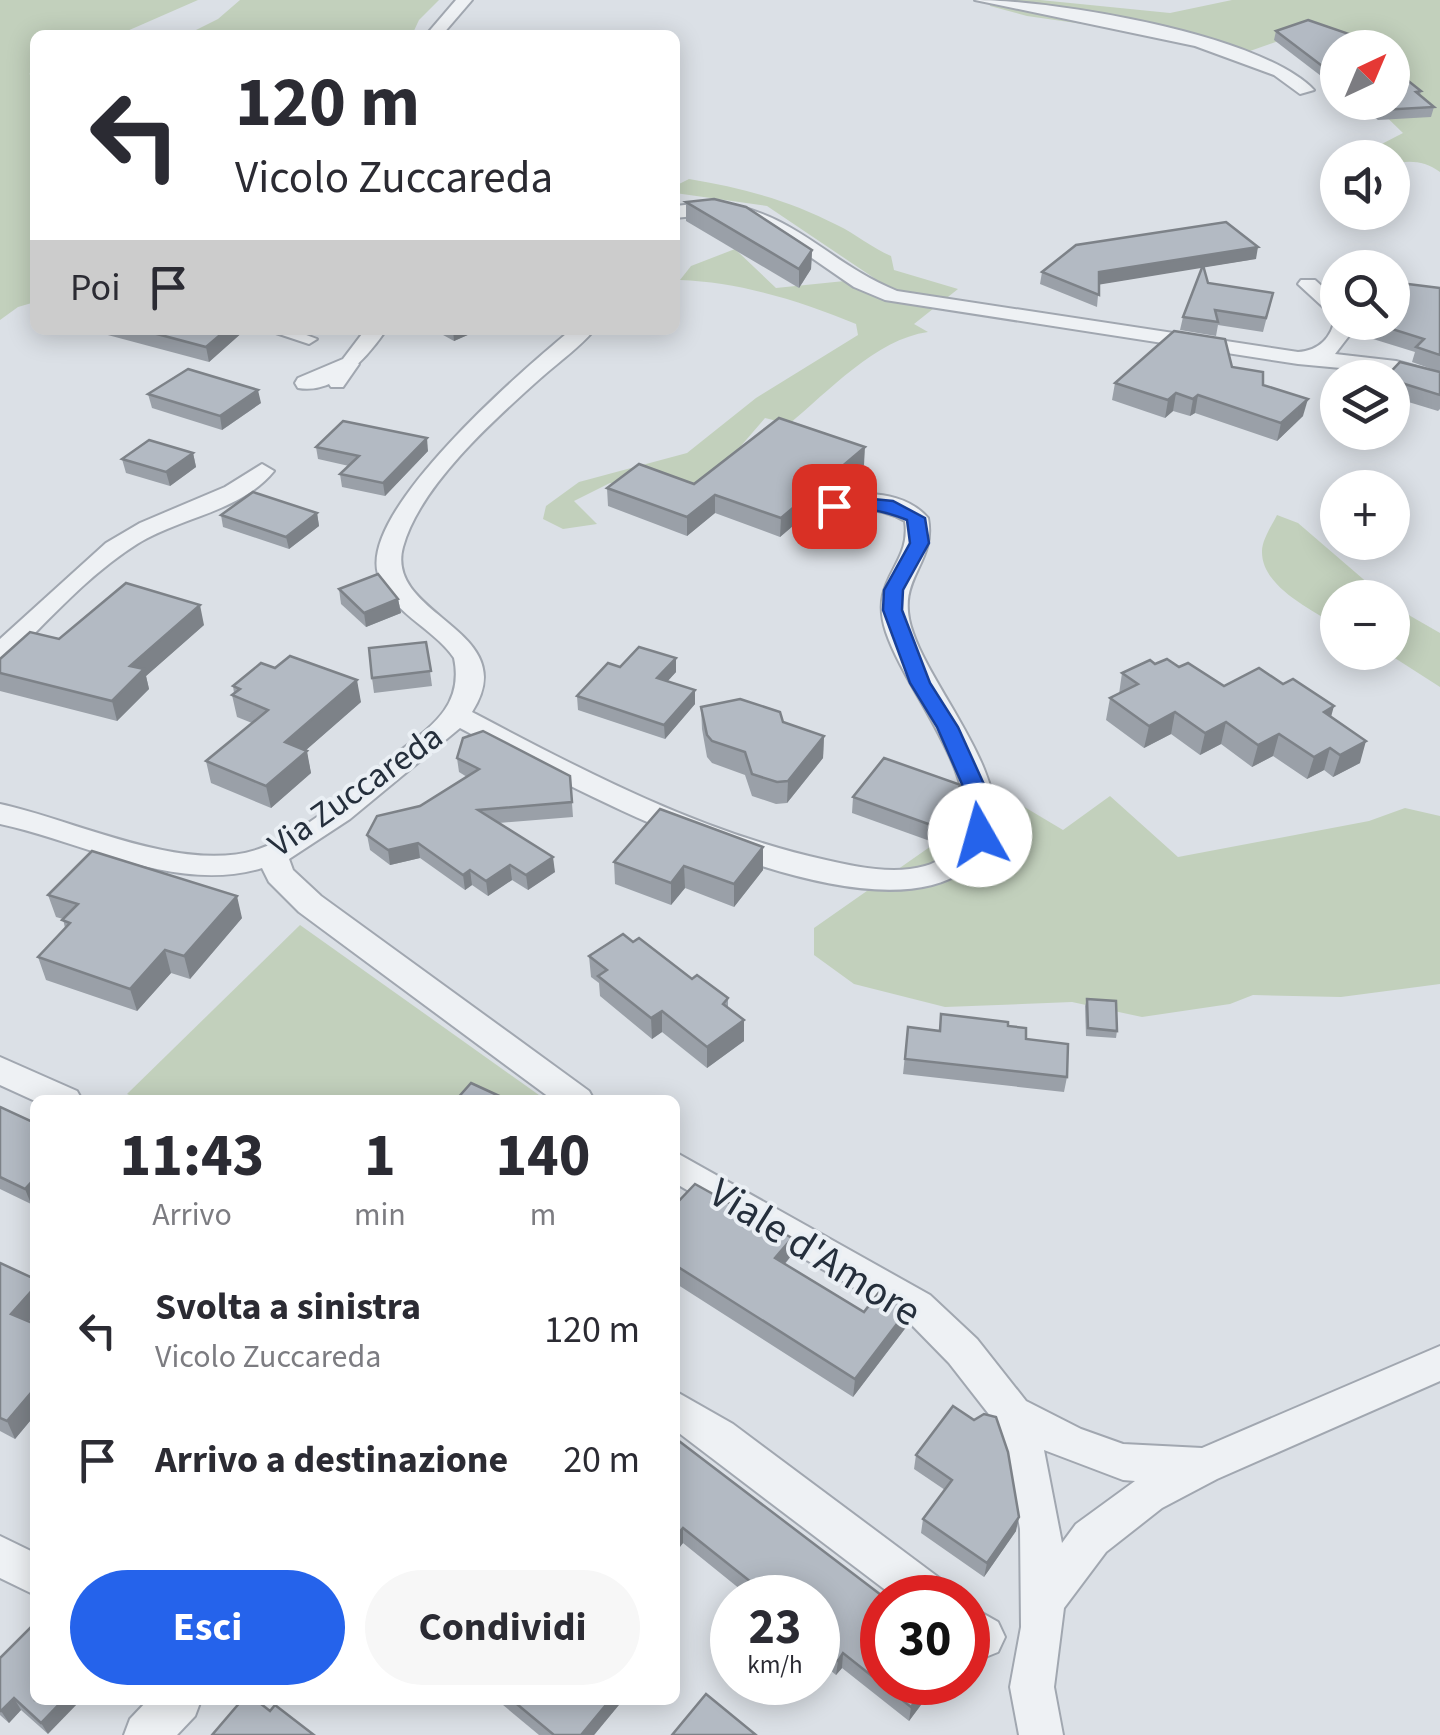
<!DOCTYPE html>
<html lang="it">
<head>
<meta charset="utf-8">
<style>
	:root { --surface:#fff; --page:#f7f7f7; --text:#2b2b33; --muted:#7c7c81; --accent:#2563eb }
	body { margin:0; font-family:"Source Sans 3",sans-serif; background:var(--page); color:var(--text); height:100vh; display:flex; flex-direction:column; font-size:38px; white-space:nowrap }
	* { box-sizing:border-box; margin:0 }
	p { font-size:32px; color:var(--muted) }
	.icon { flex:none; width:55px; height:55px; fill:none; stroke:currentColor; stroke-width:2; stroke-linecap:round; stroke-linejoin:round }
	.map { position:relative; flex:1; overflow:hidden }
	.side { position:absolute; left:30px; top:1095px; width:650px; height:610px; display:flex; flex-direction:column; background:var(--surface); border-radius:15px; box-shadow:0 5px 25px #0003 }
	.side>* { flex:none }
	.guide { position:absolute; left:30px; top:30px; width:650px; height:305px; border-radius:15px; box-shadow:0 5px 25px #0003; background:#fff; color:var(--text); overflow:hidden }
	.needle { width:65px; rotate:44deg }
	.buttons { position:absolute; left:1320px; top:30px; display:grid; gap:20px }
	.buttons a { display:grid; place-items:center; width:90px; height:90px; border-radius:50%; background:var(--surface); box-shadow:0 5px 25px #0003; font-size:50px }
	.speed { position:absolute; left:710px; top:1575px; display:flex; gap:20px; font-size:50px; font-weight:700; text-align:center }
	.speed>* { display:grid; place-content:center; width:130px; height:130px; border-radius:50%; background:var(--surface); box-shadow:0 5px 25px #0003; line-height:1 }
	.speed small { font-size:25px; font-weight:400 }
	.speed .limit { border:15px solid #d22; background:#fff; color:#111 }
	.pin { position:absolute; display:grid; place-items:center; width:85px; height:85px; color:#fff; margin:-42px; border-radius:20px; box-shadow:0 5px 15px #0006 }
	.me { position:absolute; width:110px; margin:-55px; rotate:353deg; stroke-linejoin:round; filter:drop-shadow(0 0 8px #0008) }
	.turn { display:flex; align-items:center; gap:35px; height:210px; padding:0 40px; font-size:45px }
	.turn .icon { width:130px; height:130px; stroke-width:2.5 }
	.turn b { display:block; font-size:70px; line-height:85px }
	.then { display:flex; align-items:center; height:95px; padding:0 40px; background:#0003; gap:20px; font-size:38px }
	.eta { display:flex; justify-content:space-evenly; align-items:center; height:170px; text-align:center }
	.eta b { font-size:60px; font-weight:700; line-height:70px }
	.action { display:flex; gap:20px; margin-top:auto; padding:20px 40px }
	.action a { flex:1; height:115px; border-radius:60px; background:var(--accent); color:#fff; font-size:40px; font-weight:700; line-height:115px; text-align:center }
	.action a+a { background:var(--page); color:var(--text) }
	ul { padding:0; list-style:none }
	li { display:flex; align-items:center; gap:30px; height:130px; padding:0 40px }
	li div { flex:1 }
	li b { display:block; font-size:38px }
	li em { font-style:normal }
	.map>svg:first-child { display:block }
	.green { fill:#c2d0bc }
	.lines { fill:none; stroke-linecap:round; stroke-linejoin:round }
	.pedestrian-casing { stroke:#a1a7b0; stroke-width:4 }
	.minor-casing { stroke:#a1a7b0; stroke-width:4 }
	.pedestrian { fill:#eef1f4; fill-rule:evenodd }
	.minor { fill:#eef1f4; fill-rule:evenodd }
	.wall { fill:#9aa0a8 }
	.shaded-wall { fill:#7d8288 }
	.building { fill:#b3bac3; stroke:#7d8288; stroke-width:2.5 }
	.route { fill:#2563eb; stroke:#184099; stroke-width:2.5 }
	.labels { text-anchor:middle; stroke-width:8; stroke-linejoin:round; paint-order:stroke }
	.street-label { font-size:35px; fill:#252f3c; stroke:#eaeff4 }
	.near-street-label { font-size:42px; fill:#252f3c; stroke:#eaeff4 }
</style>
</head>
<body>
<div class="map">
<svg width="1440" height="1735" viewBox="0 0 1440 1735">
	<rect width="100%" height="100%" fill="#dbe0e6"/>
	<g class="green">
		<path d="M0 0H198L118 35H35V71L29 74 35 76V302L18 307 0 320Z"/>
		<path d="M240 0H439L419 20 412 35H186L218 19Z"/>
		<path d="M989 0H1040L1170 13 1232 0H1440V172C1425 161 1409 160 1393 164L1392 158 1375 157 1370 150 1403 133 1372 103 1392 102 1393 64 1400 61 1393 56 1392 48 1377 47 1318 27 1233 57 1153 34 1027 16 990 6Z"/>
		<path d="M689 179C742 188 789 200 837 225 856 234 872 248 891 256L894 270 958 289 914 324 928 332C876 339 828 392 789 424L765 418 696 498 610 483 574 501 597 524 563 529 543 519 546 506 579 482 687 453 756 398 858 335 856 324C801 301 739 282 680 280L691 266 735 249 776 288 874 278 767 206 675 193V186Z"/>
		<path d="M1277 515 1298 523 1384 597 1338 598 1337 626C1313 610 1261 587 1262 551 1262 540 1272 525 1277 515Z"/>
		<path d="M1393 606 1440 633V687L1387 653 1392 652Z"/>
		<path d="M1004 795 1063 830 1110 796 1178 857 1369 821 1405 808 1440 816V984L1341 997 1253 995 1230 1004 1142 1017 1072 1002 945 1007 854 984 814 955V928Z"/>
		<path d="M300 925 546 1100H140L127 1094Z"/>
	</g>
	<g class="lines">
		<defs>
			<g id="pedestrian">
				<path d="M267 330H293L317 339 309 344Z"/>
				<path d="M351 359 359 364 343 387H331L329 384 345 361Z"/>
			</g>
			<g id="minor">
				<path d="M456 0H472L442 35H426Z"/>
				<path d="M975 0C1053 0 1261 34 1314 90L1300 94 1274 75 1195 46Z"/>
				<path d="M714 202C797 212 824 261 897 291L1298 352C1319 351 1332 337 1335 318L1298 284 1301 280H1315L1338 301V322H1353L1355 328 1335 354 1396 361 1440 373V386L1394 373 1298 364 885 300 854 287 764 225 742 217 714 214 675 218V206Z"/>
				<path d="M365 330H386C368 356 336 395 298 388L295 383 298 378 343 359Z"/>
				<path d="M571 330H594C580 347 560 361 543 376 496 418 420 485 403 547 384 617 525 629 472 712 586 772 699 832 826 860 856 867 894 875 925 866 940 862 952 851 962 839 981 773 907 694 886 632 868 578 912 566 905 521 882 508 857 506 834 518L822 545H804L801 540C812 488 895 480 928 518 937 566 893 578 913 633 933 691 1009 774 993 835 989 850 977 862 965 870 858 946 562 783 460 728L350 819 289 859 293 870 321 896 589 1091 594 1100H553L299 912 269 882 262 868C176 894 84 842 0 824V804C75 820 184 875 259 849 309 831 355 786 396 754 431 727 464 706 454 658 433 627 389 612 378 574 359 510 525 368 571 330Z"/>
				<path d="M262 464 274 471C241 512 180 517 137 544 88 575 50 619 9 659L0 661V639L106 543 140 523 225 487Z"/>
				<path d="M0 1057 77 1091 82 1100 35 1101 0 1085Z"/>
				<path d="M675 1152 930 1295 977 1339 1026 1401 1081 1429 1123 1444 1202 1448 1440 1346V1381L1217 1479 1162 1508 1106 1552 1064 1608 1054 1687 1063 1735H1019L1010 1687 1021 1627 1020 1529 1009 1465 995 1422 949 1363 904 1317 675 1183ZM1044 1450 1123 1480 1135 1481 1076 1524 1062 1543Z"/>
				<path d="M675 1391 733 1424 946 1583 952 1598H896L675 1430Z"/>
				<path d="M0 1536 35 1553V1595L0 1578Z"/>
				<path d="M968 1605 998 1622 1005 1637 998 1652 983 1658 968 1652Z"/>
				<path d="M148 1700H201L195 1716 177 1735H124L130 1719Z"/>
			</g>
		</defs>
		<use href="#pedestrian" class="pedestrian-casing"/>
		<use href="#minor" class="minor-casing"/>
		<use href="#pedestrian" class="pedestrian"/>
		<use href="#minor" class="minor"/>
	</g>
	<g class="wall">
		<path d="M1276 31 1338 48V89L1274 40Z"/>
		<path d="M1392 68 1421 91 1420 95 1434 107 1431 117 1378 120 1355 102H1392Z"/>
		<path d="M686 202 812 250 811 269 799 288 686 221Z"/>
		<path d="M1256 259 1203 267 1208 283 1273 293 1263 332 1218 325 1216 336 1180 330 1183 317 1202 267 1099 284 1097 307 1040 284 1042 272Z"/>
		<path d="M1336 274 1338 275V295L1333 289Z"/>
		<path d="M1392 282 1440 288V372L1412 362 1415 352 1373 339 1376 324 1392 322Z"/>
		<path d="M89 330H245L209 362Z"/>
		<path d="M434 330H479L454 341Z"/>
		<path d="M1232 367 1263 385 1303 416 1277 441 1195 413 1190 416 1173 411 1165 418 1112 400 1115 383Z"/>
		<path d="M1440 372V409L1438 411 1392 397V378Z"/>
		<path d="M148 394 261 403 222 430 152 408Z"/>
		<path d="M316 447 428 451 385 496 342 487 340 474 349 466 318 459Z"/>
		<path d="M193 453 196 467 170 486 126 473 122 459Z"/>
		<path d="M864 465 780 537 715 513 687 536 608 506 607 488 694 484Z"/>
		<path d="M317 513 319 526 289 549 223 527 221 515Z"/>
		<path d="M339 589 398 599 401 613 366 627 341 604Z"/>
		<path d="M204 625 146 676 149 689 117 721 0 691V659L59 639Z"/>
		<path d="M426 642 432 686 374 693 372 678Z"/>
		<path d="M676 658V672L667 681 695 704 665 739 578 710 577 696 620 667Z"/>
		<path d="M1155 664 1179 667 1224 686 1331 717 1360 763 1333 777 1324 770 1307 779 1273 756 1252 767 1221 744 1200 755 1171 734 1144 748 1106 720 1110 698 1119 694 1122 673Z"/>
		<path d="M233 686 361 702 306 750 311 773 271 808 211 783 206 761 252 723 237 717 232 695 234 693Z"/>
		<path d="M701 707 783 722 824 736 823 758 787 803 776 804 752 796 745 775 712 763 707 757 702 729Z"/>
		<path d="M457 758 570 776 573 817 499 823 555 872 528 890 512 880 488 896 472 885 465 890 420 858 390 865 370 850 367 835 420 806 467 777 459 772Z"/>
		<path d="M853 797 959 800 930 841 852 813Z"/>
		<path d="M614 862 763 870 734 907 685 888 671 905 615 884Z"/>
		<path d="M48 895 242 918 190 979 171 973 137 1011 46 980 38 957 65 928 63 919 56 917Z"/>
		<path d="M633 942 692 979 728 998V1008L744 1020V1041L707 1068 662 1032 652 1039 600 996 599 983 591 977 589 956Z"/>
		<path d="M1087 999 1117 1031 1116 1038 1086 1036 1085 1006Z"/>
		<path d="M1008 1026 1026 1039 1067 1077 1064 1092 903 1074 908 1027 939 1031Z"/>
		<path d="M0 1107 35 1123V1199L31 1204 0 1189Z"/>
		<path d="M675 1205 792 1238 791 1256 785 1264 864 1312 907 1326 853 1397 675 1283Z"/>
		<path d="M0 1263 29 1321 35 1324V1415L15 1439 0 1431Z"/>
		<path d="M675 1438 885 1598H882V1682H938L909 1721 842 1668 836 1675 818 1660V1598H751L683 1543 675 1553Z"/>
		<path d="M1008 1452 1016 1531 984 1577 921 1533 923 1519 945 1490 914 1469 916 1455Z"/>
		<path d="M35 1623 48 1734 21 1710 9 1723 0 1715V1658Z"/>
		<path d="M497 1700H623L594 1735H539Z"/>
	</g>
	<g class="shaded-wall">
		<path d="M1258 247 1256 259 1097 285 1099 272Z"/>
		<path d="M812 250 811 269 799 288V269Z"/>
		<path d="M226 330H245L209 362 206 347Z"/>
		<path d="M453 330H479L454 341Z"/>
		<path d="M258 390 261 403 222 430 220 416Z"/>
		<path d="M1176 393 1173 411 1165 418 1168 400Z"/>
		<path d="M1198 395 1195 413 1190 416 1193 399Z"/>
		<path d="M1308 399 1303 416 1277 441 1281 423Z"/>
		<path d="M427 438 428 451 385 496 383 483Z"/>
		<path d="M865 447 864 465 780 537 781 518Z"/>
		<path d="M193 453 196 467 170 486 166 472Z"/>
		<path d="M715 495V513L687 536V517Z"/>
		<path d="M317 513 319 526 289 549 286 537Z"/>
		<path d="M398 599 401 613 366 627 364 613Z"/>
		<path d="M200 605 204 625 146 676 149 689 117 721 112 701 130 666Z"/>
		<path d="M676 658V672L658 692 657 678Z"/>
		<path d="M357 680 361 702 290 764 285 742Z"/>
		<path d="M695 690V704L665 739 664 725Z"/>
		<path d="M1334 706 1328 728 1324 712Z"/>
		<path d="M1175 712 1171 734 1144 748 1149 726Z"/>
		<path d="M1226 722 1221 744 1200 755 1205 733Z"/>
		<path d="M1279 734 1273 756 1252 767 1258 745Z"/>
		<path d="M824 736 823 758 787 803 788 781Z"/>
		<path d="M1366 741 1360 763 1333 777 1340 755Z"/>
		<path d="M1330 748 1324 770 1307 779 1314 757Z"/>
		<path d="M307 751 311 773 271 808 266 786Z"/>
		<path d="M961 785 959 800 930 841 931 825Z"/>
		<path d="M418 843 420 858 390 865 388 850Z"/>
		<path d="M763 847V870L734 907V884Z"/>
		<path d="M553 857 555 872 528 890 526 875Z"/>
		<path d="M510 865 512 880 488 896 486 881Z"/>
		<path d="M684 866 685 888 671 905V883Z"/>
		<path d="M470 870 472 885 465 890 463 875Z"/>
		<path d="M237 896 242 918 190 979 184 956Z"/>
		<path d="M165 950 171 973 137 1011 130 989Z"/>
		<path d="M662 1011V1032L652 1039 651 1018Z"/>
		<path d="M744 1020V1041L707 1068V1047Z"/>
		<path d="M35 1178V1199L31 1204 25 1189Z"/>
		<path d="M792 1238 791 1256 774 1276 775 1258Z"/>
		<path d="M35 1287V1314L19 1333 11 1314Z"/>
		<path d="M909 1308 907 1326 853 1397 855 1379Z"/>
		<path d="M34 1388 35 1415 15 1439 7 1421Z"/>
		<path d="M1019 1517 1016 1531 984 1577 987 1563Z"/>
		<path d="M683 1528V1543L675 1553V1537Z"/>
		<path d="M843 1653 842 1668 836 1675 838 1661Z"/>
		<path d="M930 1682H938L909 1721 911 1707Z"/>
		<path d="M14 1698 21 1710 9 1723 1 1711Z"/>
		<path d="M63 1700H81L48 1734 41 1723Z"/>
		<path d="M610 1700H623L594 1735H581Z"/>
	</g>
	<g class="building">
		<path d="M1308 20 1352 35 1367 48H1338V78L1276 31Z"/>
		<path d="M1392 68 1421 91 1416 92 1434 107 1381 110 1370 102H1392Z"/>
		<path d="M714 199 746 207 812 250 799 269 686 202Z"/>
		<path d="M1226 222 1258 247 1099 272V295L1042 272 1076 245Z"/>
		<path d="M1203 265 1208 283 1273 293 1266 318 1215 310 1218 322 1183 317Z"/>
		<path d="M1392 282 1440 288V355L1416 347 1424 339 1376 324 1378 322H1392V309L1394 308 1392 307Z"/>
		<path d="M142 330H226L206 347Z"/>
		<path d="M1174 331 1225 339 1232 367 1263 372V385L1308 399 1281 423 1198 395 1193 399 1176 393 1168 400 1115 383Z"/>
		<path d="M1400 362 1440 372V395L1392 380V378H1385Z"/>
		<path d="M188 369 258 390 220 416 148 394Z"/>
		<path d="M779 418 865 447 781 518 715 495 687 517 607 488 639 464 694 484Z"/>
		<path d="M343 421 427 438 383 483 340 474 359 456 316 447Z"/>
		<path d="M149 440 193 453 166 472 122 459Z"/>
		<path d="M253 492 317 513 286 537 221 515Z"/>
		<path d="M378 574 398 599 364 613 339 589Z"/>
		<path d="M126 583 200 605 130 666 144 669 112 701 0 673V659L30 632 59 639Z"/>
		<path d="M426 642 431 671 372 678 369 648Z"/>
		<path d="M639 647 676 658 657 678 695 690 664 725 577 696 608 663 620 667Z"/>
		<path d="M290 656 357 680 285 742 307 751 266 786 206 761 268 710 232 695 240 689 233 686 261 663 275 668Z"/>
		<path d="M1167 659 1179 667 1188 663 1224 686 1259 668 1283 684 1293 679 1334 706 1324 712 1366 741 1340 755 1330 748 1314 757 1279 734 1258 745 1226 722 1205 733 1175 712 1149 726 1110 698 1138 684 1122 673 1150 660 1155 664Z"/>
		<path d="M740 699 780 712 783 722 824 736 788 781 777 782 752 774 745 752 712 741 707 735 701 707Z"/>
		<path d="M483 731 570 776 572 802 478 810 553 857 526 875 510 865 486 881 470 870 463 875 418 843 388 850 367 835 377 816 420 806 479 769 457 758 463 738Z"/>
		<path d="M884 758 961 785 931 825 853 797Z"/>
		<path d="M660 809 763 847 734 884 684 866 671 883 614 862Z"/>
		<path d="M92 851 237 896 184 956 165 950 130 989 38 957 70 923 62 920 78 904 48 895Z"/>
		<path d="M623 934 633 942 639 938 692 979 697 975 728 998 723 1004 744 1020 707 1047 662 1011 651 1018 598 976 607 970 589 956Z"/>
		<path d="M1087 999 1116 1001 1117 1031 1088 1028Z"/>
		<path d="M941 1014 1008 1022V1026L1026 1028V1039L1068 1044 1067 1077 905 1059 908 1027 940 1031Z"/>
		<path d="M471 1083 508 1100H456Z"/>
		<path d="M0 1107 35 1123V1178L25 1189 0 1177Z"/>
		<path d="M695 1184 792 1238 775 1258 864 1312 880 1291 909 1308 855 1379 675 1265V1205Z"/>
		<path d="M0 1263 35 1279V1287L11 1314 35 1324V1388L7 1421 0 1418Z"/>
		<path d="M953 1406 974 1420 984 1414 996 1417 1008 1452 1019 1517 987 1563 923 1519 952 1480 916 1455Z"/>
		<path d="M675 1438 885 1598H882V1682H930L911 1707 843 1653 838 1661 818 1645V1598H771L683 1528 675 1537Z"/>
		<path d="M35 1623V1700H63L41 1723 14 1698 1 1711 0 1710V1658Z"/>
		<path d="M706 1694 756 1735H672Z"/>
		<path d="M242 1700H256L270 1711 275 1705 314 1735H212Z"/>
		<path d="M512 1700H610L581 1735H554Z"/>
	</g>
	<path class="route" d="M853 497 893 501 925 518 929 543 903 590 902 610 930 683 958 727 987 791 991 835 987 840 980 842 968 835 965 791 937 727 910 683 883 610 884 590 910 543 907 520C882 510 862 506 834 512L825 506Z"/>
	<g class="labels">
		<g class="street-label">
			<text transform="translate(355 790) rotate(-35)" y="12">Via Zuccareda</text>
		</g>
		<g class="near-street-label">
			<text transform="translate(816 1251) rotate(32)" y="15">Viale d'Amore</text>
		</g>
	</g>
</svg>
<div class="buttons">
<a><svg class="needle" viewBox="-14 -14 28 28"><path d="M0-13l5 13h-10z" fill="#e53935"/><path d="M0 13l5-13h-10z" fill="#7c7c81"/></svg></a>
<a><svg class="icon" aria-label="sound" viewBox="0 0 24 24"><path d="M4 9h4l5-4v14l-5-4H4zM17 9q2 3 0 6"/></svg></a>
<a><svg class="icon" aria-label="search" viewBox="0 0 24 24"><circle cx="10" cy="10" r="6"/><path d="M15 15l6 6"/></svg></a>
<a><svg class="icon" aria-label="layers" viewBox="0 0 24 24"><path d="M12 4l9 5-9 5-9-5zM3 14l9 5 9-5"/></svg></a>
<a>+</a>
<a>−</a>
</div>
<div class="speed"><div>23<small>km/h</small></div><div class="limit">30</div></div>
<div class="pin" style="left:834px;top:506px;background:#d93025"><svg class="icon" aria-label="arrive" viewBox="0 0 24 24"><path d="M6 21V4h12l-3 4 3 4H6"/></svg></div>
<svg class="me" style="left:980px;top:835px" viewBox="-20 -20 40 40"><circle r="19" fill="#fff"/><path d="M0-13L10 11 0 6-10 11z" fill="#2563eb"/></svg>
<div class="guide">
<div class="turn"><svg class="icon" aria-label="left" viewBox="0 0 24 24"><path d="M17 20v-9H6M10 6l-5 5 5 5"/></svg><div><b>120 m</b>Vicolo Zuccareda</div></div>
<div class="then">Poi<svg class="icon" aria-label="arrive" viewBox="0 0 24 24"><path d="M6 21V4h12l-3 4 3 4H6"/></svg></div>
</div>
<section class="side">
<div class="eta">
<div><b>11:43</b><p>Arrivo</p></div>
<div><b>1</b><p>min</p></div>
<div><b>140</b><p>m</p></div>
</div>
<ul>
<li><svg class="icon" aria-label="left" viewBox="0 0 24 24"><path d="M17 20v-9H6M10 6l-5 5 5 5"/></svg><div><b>Svolta a sinistra</b><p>Vicolo Zuccareda</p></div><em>120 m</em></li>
<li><svg class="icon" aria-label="arrive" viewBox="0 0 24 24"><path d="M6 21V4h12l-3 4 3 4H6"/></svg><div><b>Arrivo a destinazione</b></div><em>20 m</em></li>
</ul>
<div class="action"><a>Esci</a><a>Condividi</a></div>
</section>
</div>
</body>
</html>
